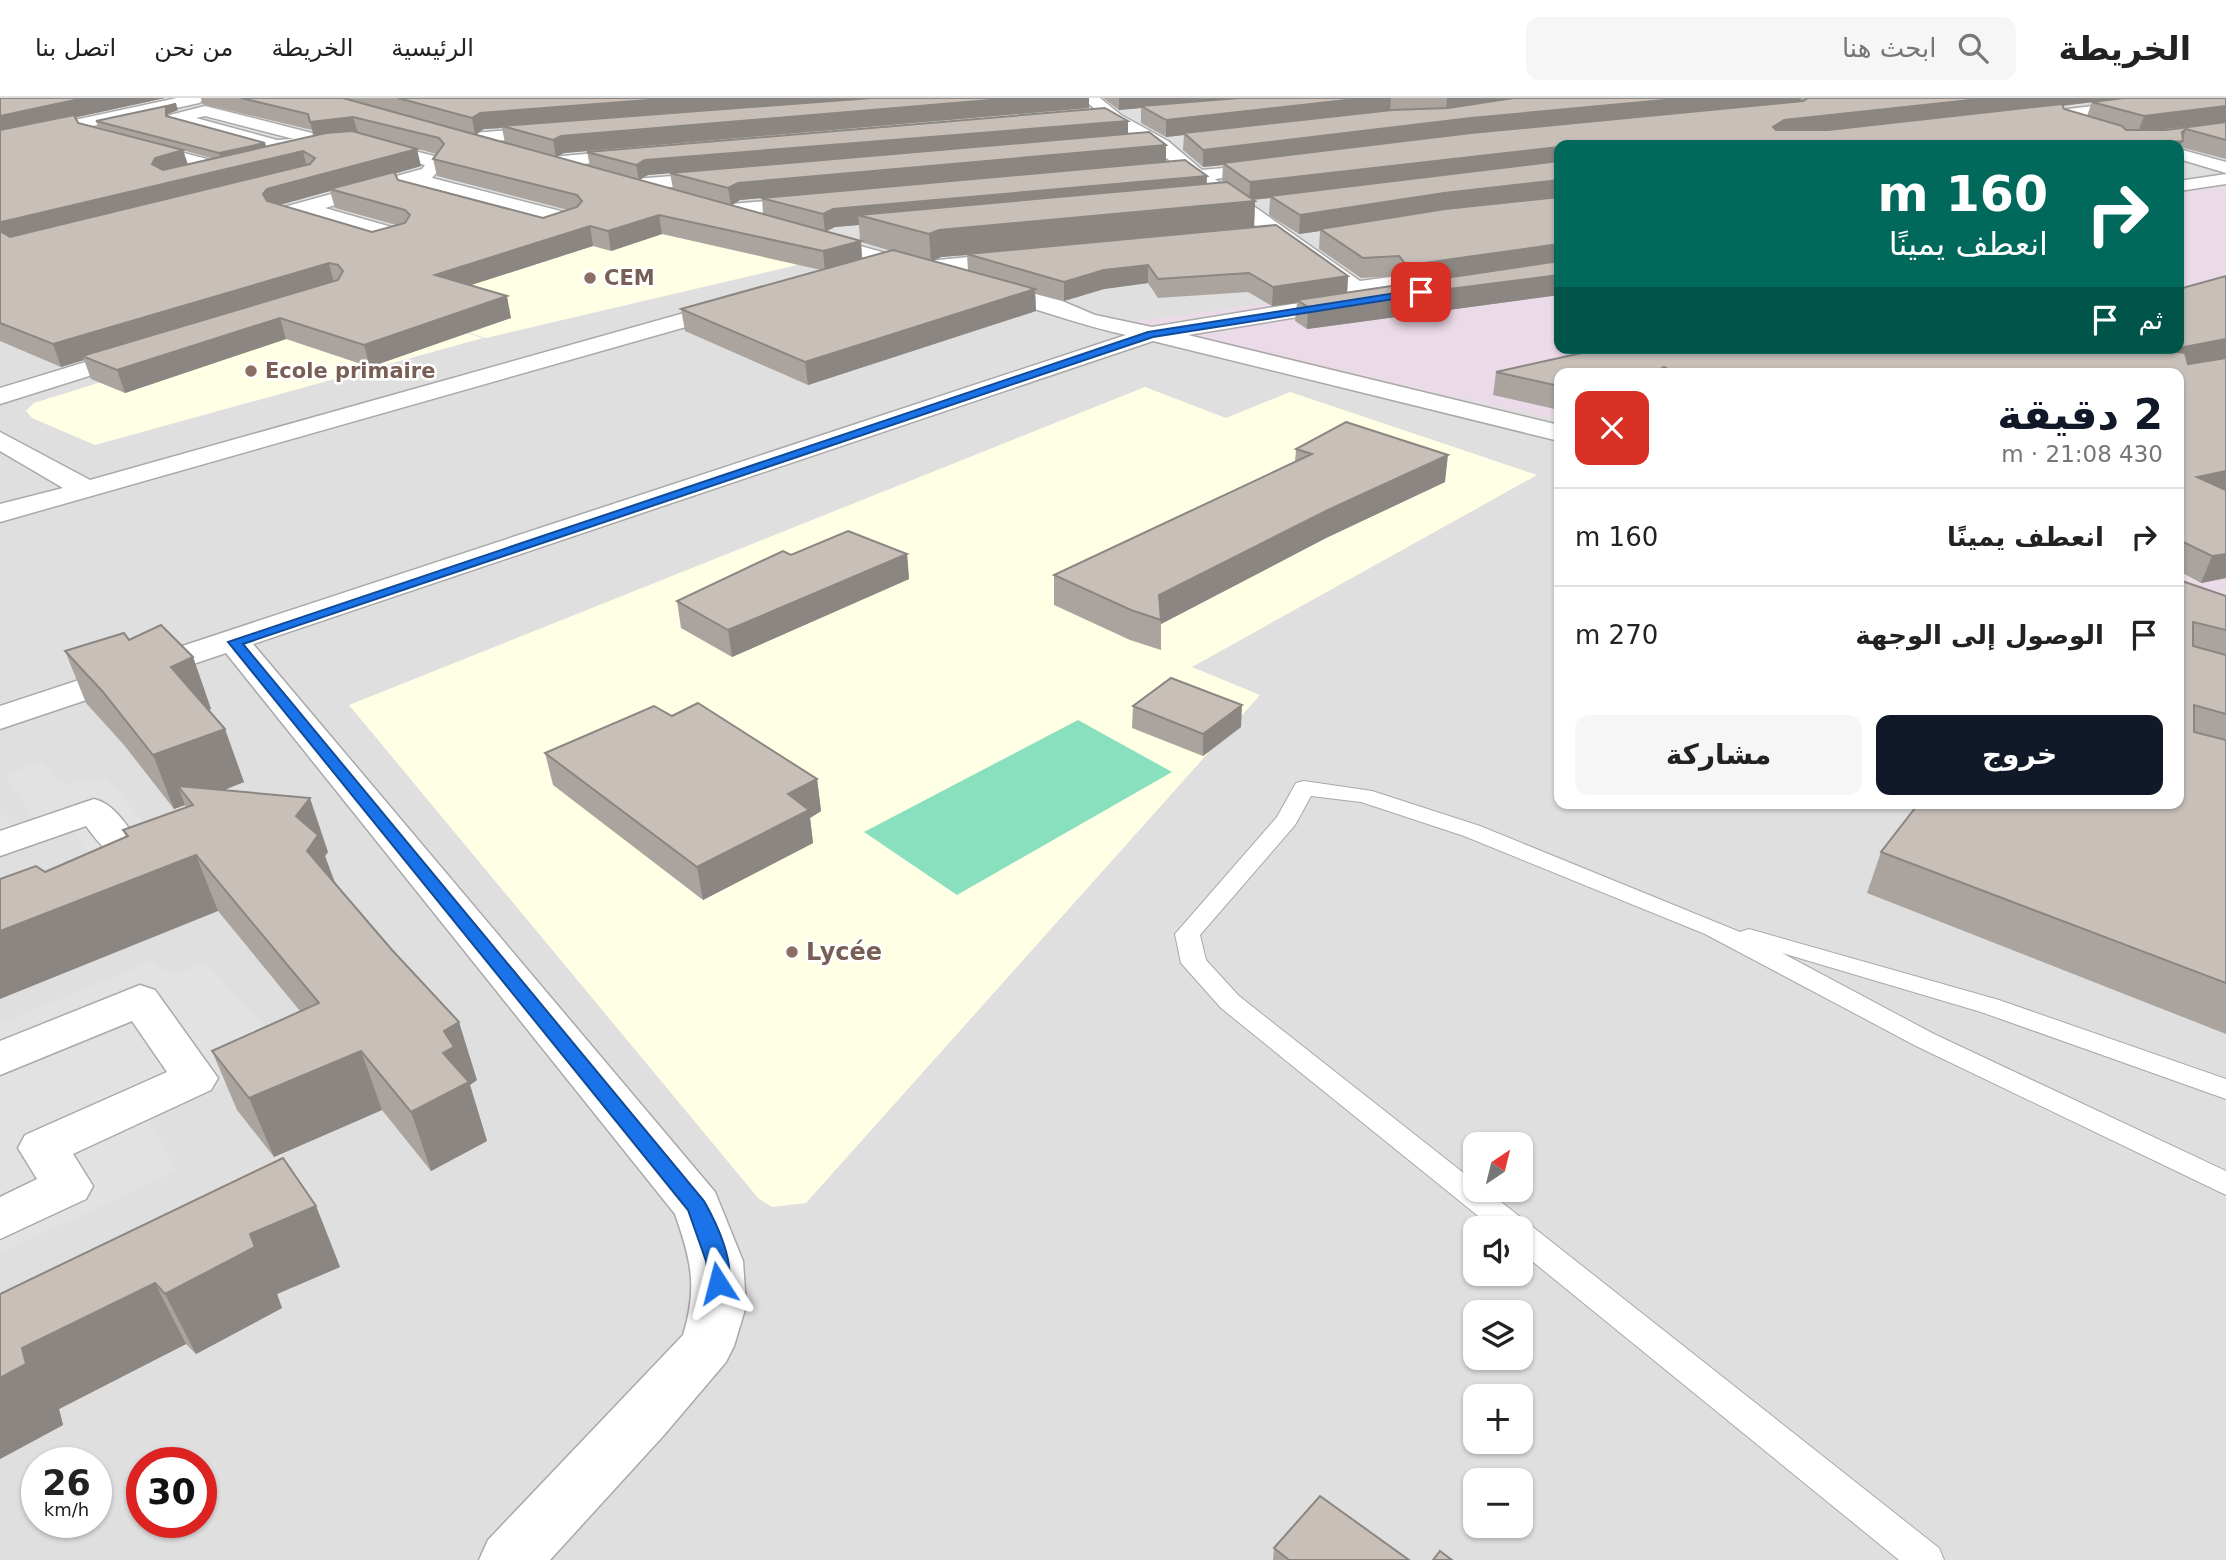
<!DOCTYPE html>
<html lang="ar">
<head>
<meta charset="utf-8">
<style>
	:root { --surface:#fff; --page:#f6f6f6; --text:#222; --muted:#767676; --line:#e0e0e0; --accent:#111827 }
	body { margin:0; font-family:"DejaVu Sans","Noto Sans Arabic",sans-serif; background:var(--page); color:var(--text); direction:rtl; height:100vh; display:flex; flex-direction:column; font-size:26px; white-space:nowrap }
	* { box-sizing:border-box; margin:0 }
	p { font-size:23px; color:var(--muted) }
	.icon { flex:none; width:38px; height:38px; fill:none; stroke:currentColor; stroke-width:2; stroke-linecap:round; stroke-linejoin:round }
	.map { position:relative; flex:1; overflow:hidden; direction:ltr }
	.drawer { position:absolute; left:1554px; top:270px; width:630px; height:441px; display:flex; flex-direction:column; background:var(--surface); border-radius:14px; box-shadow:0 2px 5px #0004; direction:rtl }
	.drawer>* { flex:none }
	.hud { position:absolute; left:1554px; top:42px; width:630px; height:214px; border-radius:14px; box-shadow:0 2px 5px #0004; direction:rtl; background:#00695c; color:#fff; overflow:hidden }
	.needle { width:46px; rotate:35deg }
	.tools { position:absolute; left:1463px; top:1034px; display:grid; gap:14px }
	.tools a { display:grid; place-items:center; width:70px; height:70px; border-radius:14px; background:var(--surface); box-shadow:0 2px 5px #0004; font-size:35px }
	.speed { position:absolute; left:21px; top:1349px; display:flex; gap:14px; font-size:35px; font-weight:700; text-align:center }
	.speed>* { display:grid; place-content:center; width:91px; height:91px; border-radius:50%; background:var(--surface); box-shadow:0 2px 5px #0004; line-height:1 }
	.speed small { font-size:18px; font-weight:400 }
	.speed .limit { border:10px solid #d22; background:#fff; color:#111 }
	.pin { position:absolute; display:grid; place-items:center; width:60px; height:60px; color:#fff; margin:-30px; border-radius:14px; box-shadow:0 4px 10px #0006 }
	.me { position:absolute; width:77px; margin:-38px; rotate:351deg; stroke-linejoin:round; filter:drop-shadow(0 0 5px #0008) }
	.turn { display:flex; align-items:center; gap:24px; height:147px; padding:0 21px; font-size:32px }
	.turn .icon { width:91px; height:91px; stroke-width:2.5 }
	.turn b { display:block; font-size:49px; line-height:60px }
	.then { display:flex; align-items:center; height:66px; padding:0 21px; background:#0003; gap:14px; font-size:26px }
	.round { display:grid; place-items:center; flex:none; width:74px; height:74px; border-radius:14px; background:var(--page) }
	.summary { display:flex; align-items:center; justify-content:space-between; height:119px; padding:0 21px }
	h1 { font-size:42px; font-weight:800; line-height:52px; color:var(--accent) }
	.button { display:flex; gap:14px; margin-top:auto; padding:14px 21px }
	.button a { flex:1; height:80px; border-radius:14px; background:var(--accent); color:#fff; font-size:28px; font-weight:800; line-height:80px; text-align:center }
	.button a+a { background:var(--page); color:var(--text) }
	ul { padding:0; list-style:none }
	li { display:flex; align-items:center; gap:21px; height:98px; padding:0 21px; border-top:2px solid var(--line) }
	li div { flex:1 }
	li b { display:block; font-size:26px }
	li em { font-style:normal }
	header { display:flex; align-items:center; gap:42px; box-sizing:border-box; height:98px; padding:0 35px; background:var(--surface); border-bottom:2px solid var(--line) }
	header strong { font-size:33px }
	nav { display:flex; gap:38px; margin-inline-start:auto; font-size:24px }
	.search { width:490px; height:63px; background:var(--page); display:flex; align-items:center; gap:18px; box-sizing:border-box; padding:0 24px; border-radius:14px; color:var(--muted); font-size:26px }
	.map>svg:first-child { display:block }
	.residential { fill:#e0dfdf; fill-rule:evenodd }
	.industrial { fill:#ebdbe8 }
	.education { fill:#ffffe5 }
	.pitch { fill:#88e0be }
	.parking { fill:#e2e2e2 }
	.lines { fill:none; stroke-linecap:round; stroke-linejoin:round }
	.lane-casing { stroke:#a9a9a9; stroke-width:2 }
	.street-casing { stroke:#a9a9a9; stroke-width:3 }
	.lane { fill:#fff; fill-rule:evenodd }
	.street { fill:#fff; fill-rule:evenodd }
	.wall { fill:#aba49e; fill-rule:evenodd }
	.shaded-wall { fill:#8b8681 }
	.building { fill:#c7bfb8; stroke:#8b8681; stroke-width:2 }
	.route { fill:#1a73e8; stroke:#114b97; stroke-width:2 }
	.education-dot { fill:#8d6e63; stroke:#fff; stroke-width:2.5 }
	.labels { text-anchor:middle; stroke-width:5; stroke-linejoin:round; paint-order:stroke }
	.far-education-label { font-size:21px; font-weight:bold; fill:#785e54; stroke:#fff; text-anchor:start }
	.education-label { font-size:24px; font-weight:bold; fill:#785e54; stroke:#fff; text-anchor:start }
</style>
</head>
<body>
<header>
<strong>الخريطة</strong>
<div class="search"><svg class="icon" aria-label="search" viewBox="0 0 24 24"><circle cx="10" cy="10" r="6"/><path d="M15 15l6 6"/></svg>ابحث هنا</div>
<nav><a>الرئيسية</a><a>الخريطة</a><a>من نحن</a><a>اتصل بنا</a></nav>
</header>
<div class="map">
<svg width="2226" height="1462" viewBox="0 0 2226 1462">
	<rect width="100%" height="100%" fill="#f2efe9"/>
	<path class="residential" d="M0 0H2226V1462H0ZM1559 47H2179V250H1559ZM1559 275H2179V705H1559ZM1475 1046H1521V1092H1475ZM1475 1130H1521V1176H1475ZM1475 1214H1521V1260H1475ZM1475 1298H1521V1344H1475ZM37 1365H96V1424H37ZM142 1365H201V1424H142ZM1475 1382H1521V1428H1475Z"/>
	<path class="industrial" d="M2226 75V505L2179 491V275H1559V322L1118 226 1559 166V250H2179V81Z"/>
	<g class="education">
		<path d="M666 108 840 157 486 240 364 202Z"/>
		<path d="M361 203 483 240 95 347 32 320 26 313 34 305Z"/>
		<path d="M1145 289 1226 320 1290 294 1537 377 1192 569 1260 597 806 1105 772 1109 759 1101 349 607Z"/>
	</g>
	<path class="pitch" d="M1078 622 1172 674 957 797 864 734Z"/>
	<g class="parking">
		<path d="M43 663 55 680 68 686 106 680 159 742 95 767 72 732 0 760V714L13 727H25L35 721 5 677Z"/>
		<path d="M152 863 172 877 206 865 265 930 229 984 150 1020 176 1073 0 1155V926Z"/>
	</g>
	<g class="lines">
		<defs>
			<path id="lane" d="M1304 683 1372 693 1480 728 1740 834 1749 831 1999 902 2226 981V1001L1981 914 1782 855 1934 936 2226 1073V1097L1916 948 1705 836 1464 738 1361 704 1311 698 1295 727 1200 837 1206 862 1239 898 1475 1084V1092H1486L1524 1122 1939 1450 1944 1462H1899L1521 1154V1130H1493L1221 910 1181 865 1175 836 1277 719 1296 685Z"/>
			<g id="street">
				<path d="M177 0H207L199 5 0 48V38Z"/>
				<path d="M1082 0H1100L1121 17 1168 43 1202 72 1278 65 1281 69 1278 73 1215 81 1360 183 1559 157V169L1356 196 1348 195 1192 82 1156 51 1109 23Z"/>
				<path d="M2157 0H2203L2195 5 2027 26 2019 21 2027 16Z"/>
				<path d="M205 8 312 35 314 39 311 44 321 49C306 65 195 30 170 23L168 20 170 17ZM205 18 294 41 277 42 196 20Z"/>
				<path d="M557 28 565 33 563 37 461 46 452 41 461 36Z"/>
				<path d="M367 41 442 60 445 64 432 80 580 118 583 122 580 126 544 136 534 130 537 126 551 122 436 91 400 89 325 110 409 134 412 138 409 142 378 151 364 147 361 143 364 139 380 138 303 116 280 122 273 120 270 116 273 112 422 71 425 67 361 50 358 46Z"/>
				<path d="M134 42 226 66 229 70 220 75 128 51 125 47 128 43Z"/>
				<path d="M640 51 649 56 646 60 541 70 532 65 541 60Z"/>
				<path d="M2179 51 2226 64V75L2179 61Z"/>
				<path d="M724 74 730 75 733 79 730 83 622 94 613 88 622 82Z"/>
				<path d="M2226 76V86L2179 93V83Z"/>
				<path d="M813 99 820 101 823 105 820 109 718 119 708 113 718 107Z"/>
				<path d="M810 134 918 164 1020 154 1030 160 1020 166 924 178 803 144 800 140Z"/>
				<path d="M985 183 1062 203 1095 217 1152 229 1347 197 1355 199 1358 204 1355 209 1347 211 1188 237 1559 327V343L1153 243 253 546 715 1094 743 1163 746 1208 734 1248 726 1264 664 1337 550 1462H479L488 1442 683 1237C698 1189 691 1162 675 1116L226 555 0 631V608L1126 237C1075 226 1027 207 977 194L974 189Z"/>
				<path d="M734 201 745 208 742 213 0 424V406L63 390 0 353V334L90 382Z"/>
				<path d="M135 249 143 251 147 256 143 261 0 306V290Z"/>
				<path d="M94 701C115 706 128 729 140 747L135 755C108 762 101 747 86 728L0 758V733Z"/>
				<path d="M140 887 155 892 218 980 211 992 73 1056 93 1088 86 1101 0 1141V1099L37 1081 18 1050 25 1037 167 974 132 923 0 977V943Z"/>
			</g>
		</defs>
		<use href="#lane" class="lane-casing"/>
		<use href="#street" class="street-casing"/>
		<use href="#lane" class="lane"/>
		<use href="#street" class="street"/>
	</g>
	<g class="wall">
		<path d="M0 0H165L76 19 78 25 183 52 188 67 215 61 98 29 96 23 176 6 178 12 168 16V19L265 45 266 49 314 38 312 32 202 6 201 0H1089V10L564 55 556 59 590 68 587 54 1128 36 1166 47V63L1207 78 1206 86 1224 84 1222 83 1223 67 1203 69 1183 52 1184 37 1166 39 1141 25V10L1119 12 1103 0H2226V61L2180 49 1559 47V197L1307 231 1295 223 1297 205 1272 208 1248 194 1158 200 1148 185 1104 191 1064 203 1035 195 1036 213 808 287 685 233 681 211 821 172 662 136 611 153 593 148 471 187 511 220 370 269 286 241 125 295 91 281 84 262 61 269 0 243ZM2092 4 2087 18 2064 11 2063 8ZM2203 27 2166 32H2155ZM502 30 505 45 476 37 484 31ZM408 48 436 56 433 61 437 78 568 112 543 120 398 82 395 76 421 68ZM670 75 673 91 639 82 648 77ZM330 93 335 110 396 127 372 134 280 107ZM762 100 763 116 732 107 740 102ZM1270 100 1269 117 1299 136 1320 133 1319 151 1361 180 1397 178 1402 184V186L1347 194 1348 178 1254 129 1255 103 1253 102ZM859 127 860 143 826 133 835 129ZM861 144 891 153 862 161ZM967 157 968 173 933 163 941 159Z"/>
		<path d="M2179 250 2226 480 2201 485 2179 473V275H1559V312L1493 297 1496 274Z"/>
		<path d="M1296 351 1445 384 1326 440 1161 526V552L1130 542 1054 507V477L1295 364Z"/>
		<path d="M907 456 909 481 732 559 681 530 677 503 791 457Z"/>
		<path d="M2179 482 2226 498V936L1867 795 1881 754 2179 705Z"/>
		<path d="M129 542 193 559 211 611 209 612 244 684 224 692 328 754 325 758 335 784 477 982 470 987 487 1043 431 1073 382 1012 274 1059 237 1012 212 953 300 913 218 813 45 774 126 739 123 732 186 710 185 707 174 711 124 647 86 605 65 553Z"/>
		<path d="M1133 608 1241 629 1203 658 1132 630Z"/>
		<path d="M672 618 817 681 821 713 810 720 813 745 703 802 553 687 545 655Z"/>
		<path d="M316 1108 340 1169 277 1196 282 1210 196 1256 186 1246 59 1311 63 1327 0 1361V1196Z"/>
		<path d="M1274 1450 1409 1462H1273Z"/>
	</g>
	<g class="shaded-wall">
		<path d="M84 0H165L0 36V18Z"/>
		<path d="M675 0H888L502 28V30L484 31 475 37 472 20 480 15Z"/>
		<path d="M1014 0H1089V10L564 55 556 59 553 42 561 38Z"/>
		<path d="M1119 0H1255L1141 8V10L1119 12Z"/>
		<path d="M1365 0H1391L1390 13 1184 35V37L1166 39V22Z"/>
		<path d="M1447 0H1518L1446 11Z"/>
		<path d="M1686 0H1801L1800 5 1223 65V67L1203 69V52L1471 20Z"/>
		<path d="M1989 0H2130L1781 39 1773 29 1784 22Z"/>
		<path d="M176 6 178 12 168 16V24L166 18V9Z"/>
		<path d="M2226 8V24L2138 34 2144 18Z"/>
		<path d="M353 19 358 35 315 41 310 24Z"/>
		<path d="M1128 23V37L648 77 639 82 636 67 645 62Z"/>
		<path d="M2186 31 2179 53V47H2131L2182 34Z"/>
		<path d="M265 45 267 52 221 62 219 55Z"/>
		<path d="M1166 47V64L761 100H762L740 102 731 108 728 90 738 85Z"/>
		<path d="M1559 49V66L1270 98V100L1249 102 1250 84Z"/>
		<path d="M417 51 421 68 334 92 330 91V93L272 109 268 114 263 96 267 91Z"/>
		<path d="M183 52 189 70 161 77 152 66 155 60Z"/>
		<path d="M303 53 307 70 9 143 0 139V127L2 124Z"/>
		<path d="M1207 78 1206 95 858 117 859 127 835 129 825 134 823 116 833 111Z"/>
		<path d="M1559 82V100L1320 131V133L1299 136 1300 117 1444 95Z"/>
		<path d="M1255 103 1254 130 967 156V157L941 159 931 164 929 136 939 132Z"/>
		<path d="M659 117 662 136 611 153 608 133Z"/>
		<path d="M590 128 593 148 440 197 435 177Z"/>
		<path d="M861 143 862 163 825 173 823 153Z"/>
		<path d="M1559 146V165L1401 189 1403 168Z"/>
		<path d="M329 165 334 185 82 258 84 262 61 269 53 246Z"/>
		<path d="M1148 167V185L1104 191 1064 203V184L1104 172Z"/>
		<path d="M1559 177V197L1307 231 1308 209Z"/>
		<path d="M1348 178 1347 197 1297 202V205L1272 208 1273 189Z"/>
		<path d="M1035 191 1036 213 808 287 805 264Z"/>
		<path d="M507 198 511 220 370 269 364 247Z"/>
		<path d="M280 220 286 241 125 295 117 272Z"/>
		<path d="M2226 241V260L2169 272 2178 250Z"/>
		<path d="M1664 269 1662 275H1654Z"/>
		<path d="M1448 357 1445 384 1326 440 1161 526 1159 497 1328 412Z"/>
		<path d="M2226 373V396L2197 379Z"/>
		<path d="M907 456 909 481 732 559 728 532Z"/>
		<path d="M2226 456V480L2201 485 2212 458Z"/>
		<path d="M193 559 211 611 190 621 171 569Z"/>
		<path d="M1242 607 1241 629 1203 658V636Z"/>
		<path d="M225 631 244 684 191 705 178 688 185 707 174 711 153 657Z"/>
		<path d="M817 681 821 713 810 720 813 745 703 802 697 769 788 696Z"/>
		<path d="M310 700 328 754 325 758 337 792 307 753 296 718Z"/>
		<path d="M196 757 218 813 0 901V833Z"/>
		<path d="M459 924 477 982 470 987 487 1043 431 1073 411 1014 443 955 444 933Z"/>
		<path d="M361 953 382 1012 274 1059 249 1000Z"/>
		<path d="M316 1108 340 1169 277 1196 282 1210 196 1256 165 1196 250 1136Z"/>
		<path d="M155 1185 186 1246 59 1311 63 1327 0 1361V1280L22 1250Z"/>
	</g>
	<g class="building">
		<path d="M0 0H84L0 18Z"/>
		<path d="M241 0H343L861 143 823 153 659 117 608 133 590 128 435 177 507 198 364 247 280 220 117 272 82 258 338 182 343 173 338 167 329 165 53 246 0 225V133L10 139 310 66 315 60 303 53 2 124 0 127V32L74 17 78 25 183 52 155 60 152 66 163 72 326 35 352 33 417 51 267 91 263 96 267 103 372 134 405 125 410 117 405 112 330 91 394 74 398 82 543 120 577 109 582 103 577 97 433 61 444 46 439 40 353 19 310 24 308 16Z"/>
		<path d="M398 0H675L480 15 472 20Z"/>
		<path d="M871 0H1014L561 38 553 42 502 28Z"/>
		<path d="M1239 0H1365L1166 22 1141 8Z"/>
		<path d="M1514 0H1686L1471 20 1203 52 1184 35 1392 12 1448 10Z"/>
		<path d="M1808 0H1989L1784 22 1773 29 1776 32H1828L2062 6 2064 11 2122 28 2126 32H2166L2226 24V42L2186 31 2182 34 2183 43 2131 47H1559V49L1250 84 1223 65 1471 35 1803 3Z"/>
		<path d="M2124 0H2226V8L2144 18 2092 4Z"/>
		<path d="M176 6 166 9V18L265 45 219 55 96 23Z"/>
		<path d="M1105 10 1128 23 645 62 636 67 587 54Z"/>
		<path d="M1149 34 1166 47 738 85 728 90 670 75Z"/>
		<path d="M1185 62 1207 78 833 111 823 116 761 100Z"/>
		<path d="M1559 63V82L1444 95 1300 117 1270 98Z"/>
		<path d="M1227 84 1255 103 939 132 929 136 858 117Z"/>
		<path d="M1559 99V146L1403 168 1404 164 1399 158 1363 160 1320 131 1445 111Z"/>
		<path d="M1276 127 1348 178 1273 189 1249 175 1158 181 1148 167 1104 172 1064 184 967 156Z"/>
		<path d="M893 152 1035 191 805 264 681 211Z"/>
		<path d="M1559 163V177L1308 209 1297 202Z"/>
		<path d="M2226 178V241L2179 250V191Z"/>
		<path d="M1604 250H2178L2177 254 2185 255 2188 266 2226 260V373L2197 379 2226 392V456L2212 458 2179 442V275H1675L1664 269 1654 275H1559V288L1496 274Z"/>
		<path d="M1346 324 1448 357 1328 412 1159 497 1161 522 1131 512 1054 477 1312 356 1296 351Z"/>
		<path d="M848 433 907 456 728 532 677 503 783 453 791 457Z"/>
		<path d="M2179 482 2226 498V532L2193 524V548L2226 557V616L2194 607V634L2226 642V885L1881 754 1919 705H2179Z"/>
		<path d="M161 527 193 559 171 569 225 631 153 657 103 594 65 553 124 535 129 542Z"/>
		<path d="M1171 580 1242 607 1203 636 1133 608Z"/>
		<path d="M698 605 817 681 788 696 809 712 697 769 545 655 654 608 672 618Z"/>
		<path d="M178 688 310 700 296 718 318 737 307 753 392 852 459 924 444 933 454 949 443 955 469 984 411 1014 361 953 249 1000 212 953 319 905 196 757 0 833V781L36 768 45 774 128 738 123 732 193 707Z"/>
		<path d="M283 1060 316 1108 250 1136 255 1149 165 1196 155 1185 22 1250 26 1266 0 1280V1196Z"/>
		<path d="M1320 1398 1409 1462H1289L1274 1450Z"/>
		<path d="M1440 1453 1452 1462H1433Z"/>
	</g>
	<path class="route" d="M1421 191 1425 196 1153 239 243 546 704 1103C716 1124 738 1169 726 1192L718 1194 710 1192 706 1163 688 1112 228 544 1148 234Z"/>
	<g class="education-dot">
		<circle cx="590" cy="180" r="7"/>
		<circle cx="251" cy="273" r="7"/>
		<circle cx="792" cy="854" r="7"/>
	</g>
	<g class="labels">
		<g class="far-education-label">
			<text x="604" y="187">CEM</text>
			<text x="265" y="280">Ecole primaire</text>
		</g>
		<g class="education-label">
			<text x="806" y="862">Lycée</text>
		</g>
	</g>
</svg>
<div class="tools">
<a><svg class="needle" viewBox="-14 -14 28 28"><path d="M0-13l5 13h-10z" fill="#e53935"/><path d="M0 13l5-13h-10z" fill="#767676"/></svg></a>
<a><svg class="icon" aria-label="sound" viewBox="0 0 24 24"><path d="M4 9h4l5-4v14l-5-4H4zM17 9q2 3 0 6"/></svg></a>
<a><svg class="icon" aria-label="layers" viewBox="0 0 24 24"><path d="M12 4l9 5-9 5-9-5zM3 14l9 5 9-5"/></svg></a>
<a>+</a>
<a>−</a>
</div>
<div class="speed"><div>26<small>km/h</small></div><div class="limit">30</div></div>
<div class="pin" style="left:1421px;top:194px;background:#d93025"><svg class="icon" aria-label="arrive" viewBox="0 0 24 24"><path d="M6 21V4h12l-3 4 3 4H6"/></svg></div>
<svg class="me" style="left:718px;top:1185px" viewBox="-20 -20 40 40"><path d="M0-17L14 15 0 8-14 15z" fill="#1a73e8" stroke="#fff" stroke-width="4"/></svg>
<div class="hud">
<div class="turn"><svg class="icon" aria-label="right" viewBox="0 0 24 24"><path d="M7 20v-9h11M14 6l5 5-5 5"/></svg><div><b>160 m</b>انعطف يمينًا</div></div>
<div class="then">ثم<svg class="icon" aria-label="arrive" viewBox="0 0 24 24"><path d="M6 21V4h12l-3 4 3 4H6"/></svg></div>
</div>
<section class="drawer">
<div class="summary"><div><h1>2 دقيقة</h1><p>430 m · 21:08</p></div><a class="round" style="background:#d93025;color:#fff"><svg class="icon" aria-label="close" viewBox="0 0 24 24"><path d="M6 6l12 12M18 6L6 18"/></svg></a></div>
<ul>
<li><svg class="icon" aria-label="right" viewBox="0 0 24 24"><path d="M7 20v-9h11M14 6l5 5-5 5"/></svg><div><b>انعطف يمينًا</b></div><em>160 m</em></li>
<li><svg class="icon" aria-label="arrive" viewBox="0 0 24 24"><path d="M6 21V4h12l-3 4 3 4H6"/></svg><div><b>الوصول إلى الوجهة</b></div><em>270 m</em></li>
</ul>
<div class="button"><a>خروج</a><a>مشاركة</a></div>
</section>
</div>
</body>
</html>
